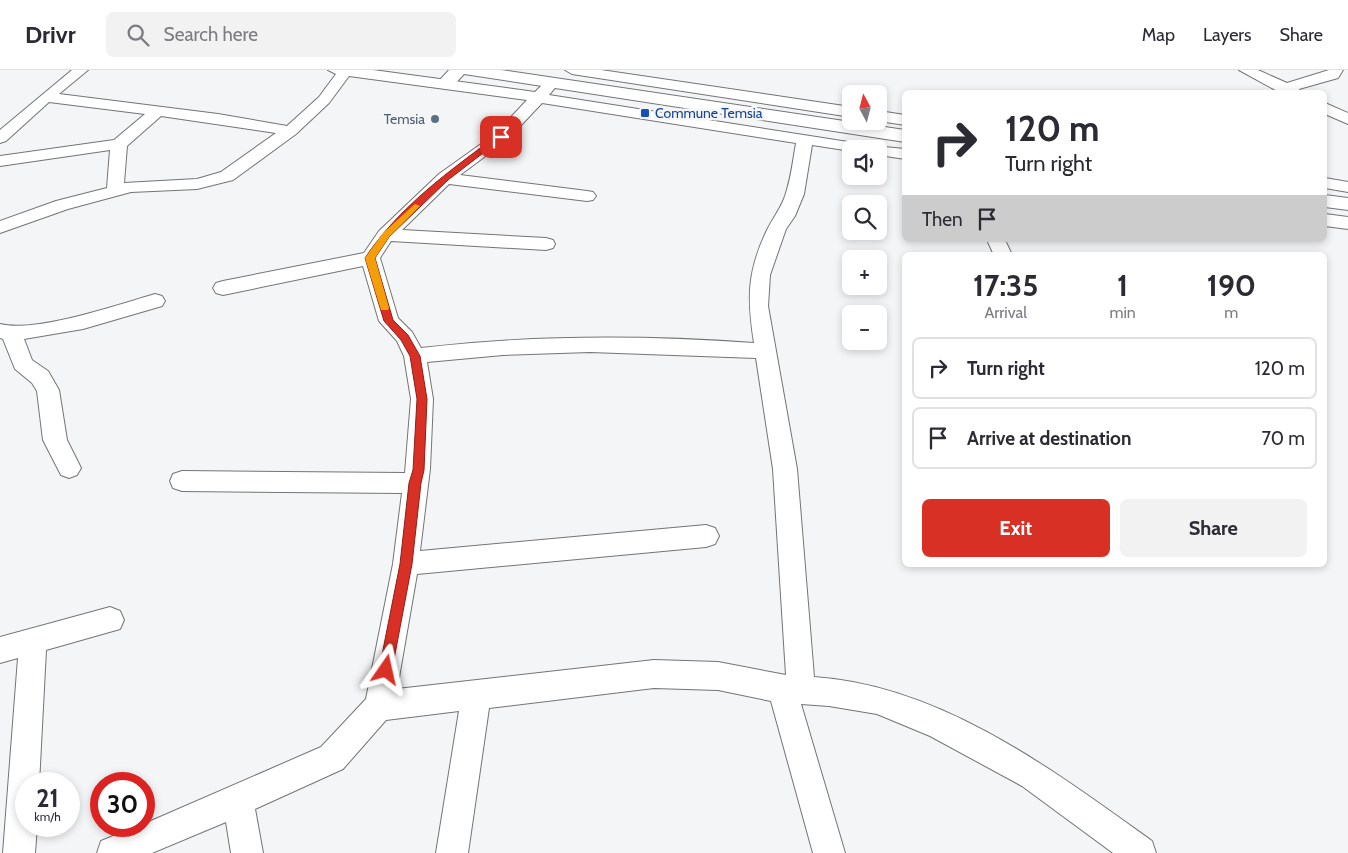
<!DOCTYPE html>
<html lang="en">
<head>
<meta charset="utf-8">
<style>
	:root { --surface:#fff; --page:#f2f2f3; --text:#2b2b33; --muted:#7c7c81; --line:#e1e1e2; --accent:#d93025 }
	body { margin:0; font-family:Cabin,sans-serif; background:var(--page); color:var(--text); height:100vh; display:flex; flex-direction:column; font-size:19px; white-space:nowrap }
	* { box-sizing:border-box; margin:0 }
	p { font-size:16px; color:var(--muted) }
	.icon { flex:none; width:28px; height:28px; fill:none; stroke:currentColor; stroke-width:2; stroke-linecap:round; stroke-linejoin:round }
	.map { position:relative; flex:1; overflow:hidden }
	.sheet { position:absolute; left:902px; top:182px; width:425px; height:315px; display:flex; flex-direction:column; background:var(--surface); border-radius:8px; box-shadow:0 2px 8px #0003 }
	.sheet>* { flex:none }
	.guide { position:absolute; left:902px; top:20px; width:425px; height:152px; border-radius:8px; box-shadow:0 2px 8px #0003; background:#fff; color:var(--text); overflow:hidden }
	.needle { width:32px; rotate:353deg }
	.fabs { position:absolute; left:842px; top:15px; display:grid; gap:10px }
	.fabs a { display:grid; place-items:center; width:45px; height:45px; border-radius:8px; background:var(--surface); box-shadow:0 2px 8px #0003; font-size:25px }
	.speed { position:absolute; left:15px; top:702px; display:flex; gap:10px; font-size:25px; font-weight:700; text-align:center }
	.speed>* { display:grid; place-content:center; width:65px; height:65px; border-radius:50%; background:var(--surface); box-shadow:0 2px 8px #0003; line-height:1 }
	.speed small { font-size:12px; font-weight:400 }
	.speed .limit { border:8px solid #d22; background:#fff; color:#111 }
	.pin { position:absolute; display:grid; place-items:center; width:42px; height:42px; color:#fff; margin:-21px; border-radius:10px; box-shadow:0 2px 8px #0006 }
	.me { position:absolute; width:55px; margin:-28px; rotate:11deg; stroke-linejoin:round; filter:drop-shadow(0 0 4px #0008) }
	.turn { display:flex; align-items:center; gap:18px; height:105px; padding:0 20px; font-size:22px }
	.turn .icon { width:65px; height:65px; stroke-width:2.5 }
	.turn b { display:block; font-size:35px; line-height:42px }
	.then { display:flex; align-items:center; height:48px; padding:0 20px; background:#0003; gap:10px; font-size:19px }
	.eta { display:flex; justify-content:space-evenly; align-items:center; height:85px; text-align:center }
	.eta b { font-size:30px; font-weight:700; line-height:35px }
	.action { display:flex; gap:10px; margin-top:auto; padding:10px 20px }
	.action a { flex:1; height:58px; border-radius:8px; background:var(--accent); color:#fff; font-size:20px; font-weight:700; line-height:58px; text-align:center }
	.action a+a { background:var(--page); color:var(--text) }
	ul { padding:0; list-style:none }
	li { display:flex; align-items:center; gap:15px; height:62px; margin:0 10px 8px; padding:0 10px; border:2px solid var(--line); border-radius:8px }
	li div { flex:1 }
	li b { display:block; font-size:19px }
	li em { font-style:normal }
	header { display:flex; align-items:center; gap:30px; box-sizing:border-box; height:70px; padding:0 25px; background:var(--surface); border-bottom:1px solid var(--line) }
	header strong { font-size:24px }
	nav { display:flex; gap:28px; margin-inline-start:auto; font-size:18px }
	.search { width:350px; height:45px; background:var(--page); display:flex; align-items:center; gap:12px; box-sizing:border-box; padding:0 18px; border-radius:8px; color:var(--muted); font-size:19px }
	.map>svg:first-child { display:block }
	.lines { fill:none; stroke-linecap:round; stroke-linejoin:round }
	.street-casing { stroke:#737475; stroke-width:2 }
	.secondary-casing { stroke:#737475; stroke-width:2 }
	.street { fill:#fff; fill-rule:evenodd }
	.secondary { fill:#fff; fill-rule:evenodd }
	.route { fill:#d93025; stroke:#8d1f18 }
	.slow { fill:#f59e0b }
	.transit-dot { fill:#1a4fb4; stroke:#f4f5f6; stroke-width:2 }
	.service-dot { fill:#5c6f8a; stroke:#f4f5f6; stroke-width:2 }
	.labels { text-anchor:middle; stroke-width:5; stroke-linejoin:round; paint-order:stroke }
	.far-transit-label { font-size:14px; fill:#164399; stroke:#f4f5f6; text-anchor:start }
	.far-service-label { font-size:14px; fill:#4e5e75; stroke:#f4f5f6; text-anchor:end }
</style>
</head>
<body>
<header>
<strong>Drivr</strong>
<div class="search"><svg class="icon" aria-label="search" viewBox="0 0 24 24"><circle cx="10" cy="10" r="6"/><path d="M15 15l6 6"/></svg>Search here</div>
<nav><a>Map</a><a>Layers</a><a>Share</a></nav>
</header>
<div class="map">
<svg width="1348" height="783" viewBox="0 0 1348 783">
	<rect width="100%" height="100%" fill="#f4f5f6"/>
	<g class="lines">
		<defs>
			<g id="street">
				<path d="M72 0H88L59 24 218 44 287 56 319 27 336 4 328 0H373L535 22 547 10 552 9 559 13 549 25 874 76 905 79V89L879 85V79H851V81L812 75 804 124 795 146 786 159 770 205 768 236 797 399 814 607C940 615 1053 700 1152 771L1156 783H1113L1022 716 930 666 877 644 829 636 801 634 845 783H813L771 631 718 620 654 618 489 638 468 783H436L459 641 386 650 343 699 255 739 263 783H231L226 752 152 783H97L101 771 138 756H144V754L321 677 366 629 393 494 402 423 182 421 173 418 170 411 173 404 182 401 405 403 411 329 404 286 397 271 379 251 363 196 223 225 216 223 213 218 216 213 223 211 364 183 379 161 439 104 495 64 527 30 349 6 329 33 296 64 233 110 197 119 131 122 68 139 0 163V151L56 131 107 118 110 80 0 96V86L114 70 145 44 49 32 6 71 0 73V60ZM542 33 796 73C793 90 791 109 785 126 781 138 773 148 767 160 747 202 747 228 754 273 642 265 532 265 421 278L412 262 398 248 380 188 391 171 546 180 553 178 555 174 553 170 546 168 402 160 449 114 587 131 593 130 596 126 593 122 587 121 460 105 507 70ZM161 46 276 63 221 102 197 109 124 113 127 76ZM590 282 756 288 773 399 786 605 718 592 654 590 397 619 417 504 706 477 715 474 719 466 715 458 706 455 420 481 430 399 433 329 427 292 503 285Z"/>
				<path d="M565 0H601L851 37V47L572 4Z"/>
				<path d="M1239 0H1258L1287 13 1329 0H1343L1338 8 1299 19 1300 22H1279Z"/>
				<path d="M1325 33 1348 43V54L1325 44Z"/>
				<path d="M879 41 905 45V55L879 51Z"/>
				<path d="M1325 108 1348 112V122L1325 118Z"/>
				<path d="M1325 144 1348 147V159L1325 156Z"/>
				<path d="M987 170H1005L1012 185H994Z"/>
				<path d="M155 224 162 226 165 231 162 236 83 259 24 269 32 290 48 301 59 320 67 370 81 398 77 405 69 408 61 405 43 370 37 321 32 313 15 299 3 269 0 268V254C36 263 117 235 155 224Z"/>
				<path d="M110 537 120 541 124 550 120 559 46 580 39 714H26V756H37L35 783H3L18 588 0 593V567Z"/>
			</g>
			<g id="secondary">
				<path d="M449 0H501L905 60V72L464 4 452 17H440L437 13Z"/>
				<path d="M1325 125 1348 128V140L1325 137Z"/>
			</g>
		</defs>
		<use href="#street" class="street-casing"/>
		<use href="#secondary" class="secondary-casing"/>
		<use href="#street" class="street"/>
		<use href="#secondary" class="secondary"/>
	</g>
	<path class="route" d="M498 65 504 67 448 110 389 167 375 188 393 250 408 265 420 286 427 329 424 400 421 413 412 494 392 600 390 605 386 607 381 605 379 600 400 494 409 413 413 400 417 329 410 286 401 270 384 251 365 188C399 137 449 101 498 65Z"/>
	<path class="slow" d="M415 134 420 136 389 167 375 188 389 238 388 240H381L365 188 383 163Z"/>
	<rect class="transit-dot" x="640" y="38" width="10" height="10" rx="2.5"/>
	<circle class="service-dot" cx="435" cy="49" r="5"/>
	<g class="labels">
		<g class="far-transit-label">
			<text x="655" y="48">Commune Temsia</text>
		</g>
		<g class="far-service-label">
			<text x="425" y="54">Temsia</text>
		</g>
	</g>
</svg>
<div class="fabs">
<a><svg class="needle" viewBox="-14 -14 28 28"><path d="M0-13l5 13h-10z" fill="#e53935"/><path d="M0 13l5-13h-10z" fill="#7c7c81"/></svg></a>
<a><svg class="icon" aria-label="sound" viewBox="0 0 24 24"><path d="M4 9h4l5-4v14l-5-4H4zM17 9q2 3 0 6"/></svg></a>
<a><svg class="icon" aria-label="search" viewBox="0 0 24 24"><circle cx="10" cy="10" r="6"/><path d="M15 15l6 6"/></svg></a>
<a>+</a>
<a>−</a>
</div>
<div class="speed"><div>21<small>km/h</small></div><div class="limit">30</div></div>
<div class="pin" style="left:501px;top:67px;background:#d93025"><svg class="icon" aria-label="arrive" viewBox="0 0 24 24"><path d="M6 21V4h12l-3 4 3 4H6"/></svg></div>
<svg class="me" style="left:386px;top:600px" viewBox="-20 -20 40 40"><path d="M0-17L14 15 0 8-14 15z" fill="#d93025" stroke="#fff" stroke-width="4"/></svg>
<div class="guide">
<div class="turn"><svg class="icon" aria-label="right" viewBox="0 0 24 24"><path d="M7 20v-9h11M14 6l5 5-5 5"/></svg><div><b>120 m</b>Turn right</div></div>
<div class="then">Then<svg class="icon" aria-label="arrive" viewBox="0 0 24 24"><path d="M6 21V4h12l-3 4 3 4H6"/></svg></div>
</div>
<section class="sheet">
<div class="eta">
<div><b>17:35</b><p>Arrival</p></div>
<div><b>1</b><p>min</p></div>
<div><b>190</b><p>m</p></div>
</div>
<ul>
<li><svg class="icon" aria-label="right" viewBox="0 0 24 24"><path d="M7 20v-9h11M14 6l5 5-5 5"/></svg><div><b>Turn right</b></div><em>120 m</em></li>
<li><svg class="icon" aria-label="arrive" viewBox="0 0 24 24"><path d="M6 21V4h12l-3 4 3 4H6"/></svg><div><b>Arrive at destination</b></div><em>70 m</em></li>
</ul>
<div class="action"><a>Exit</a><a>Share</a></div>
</section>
</div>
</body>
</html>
